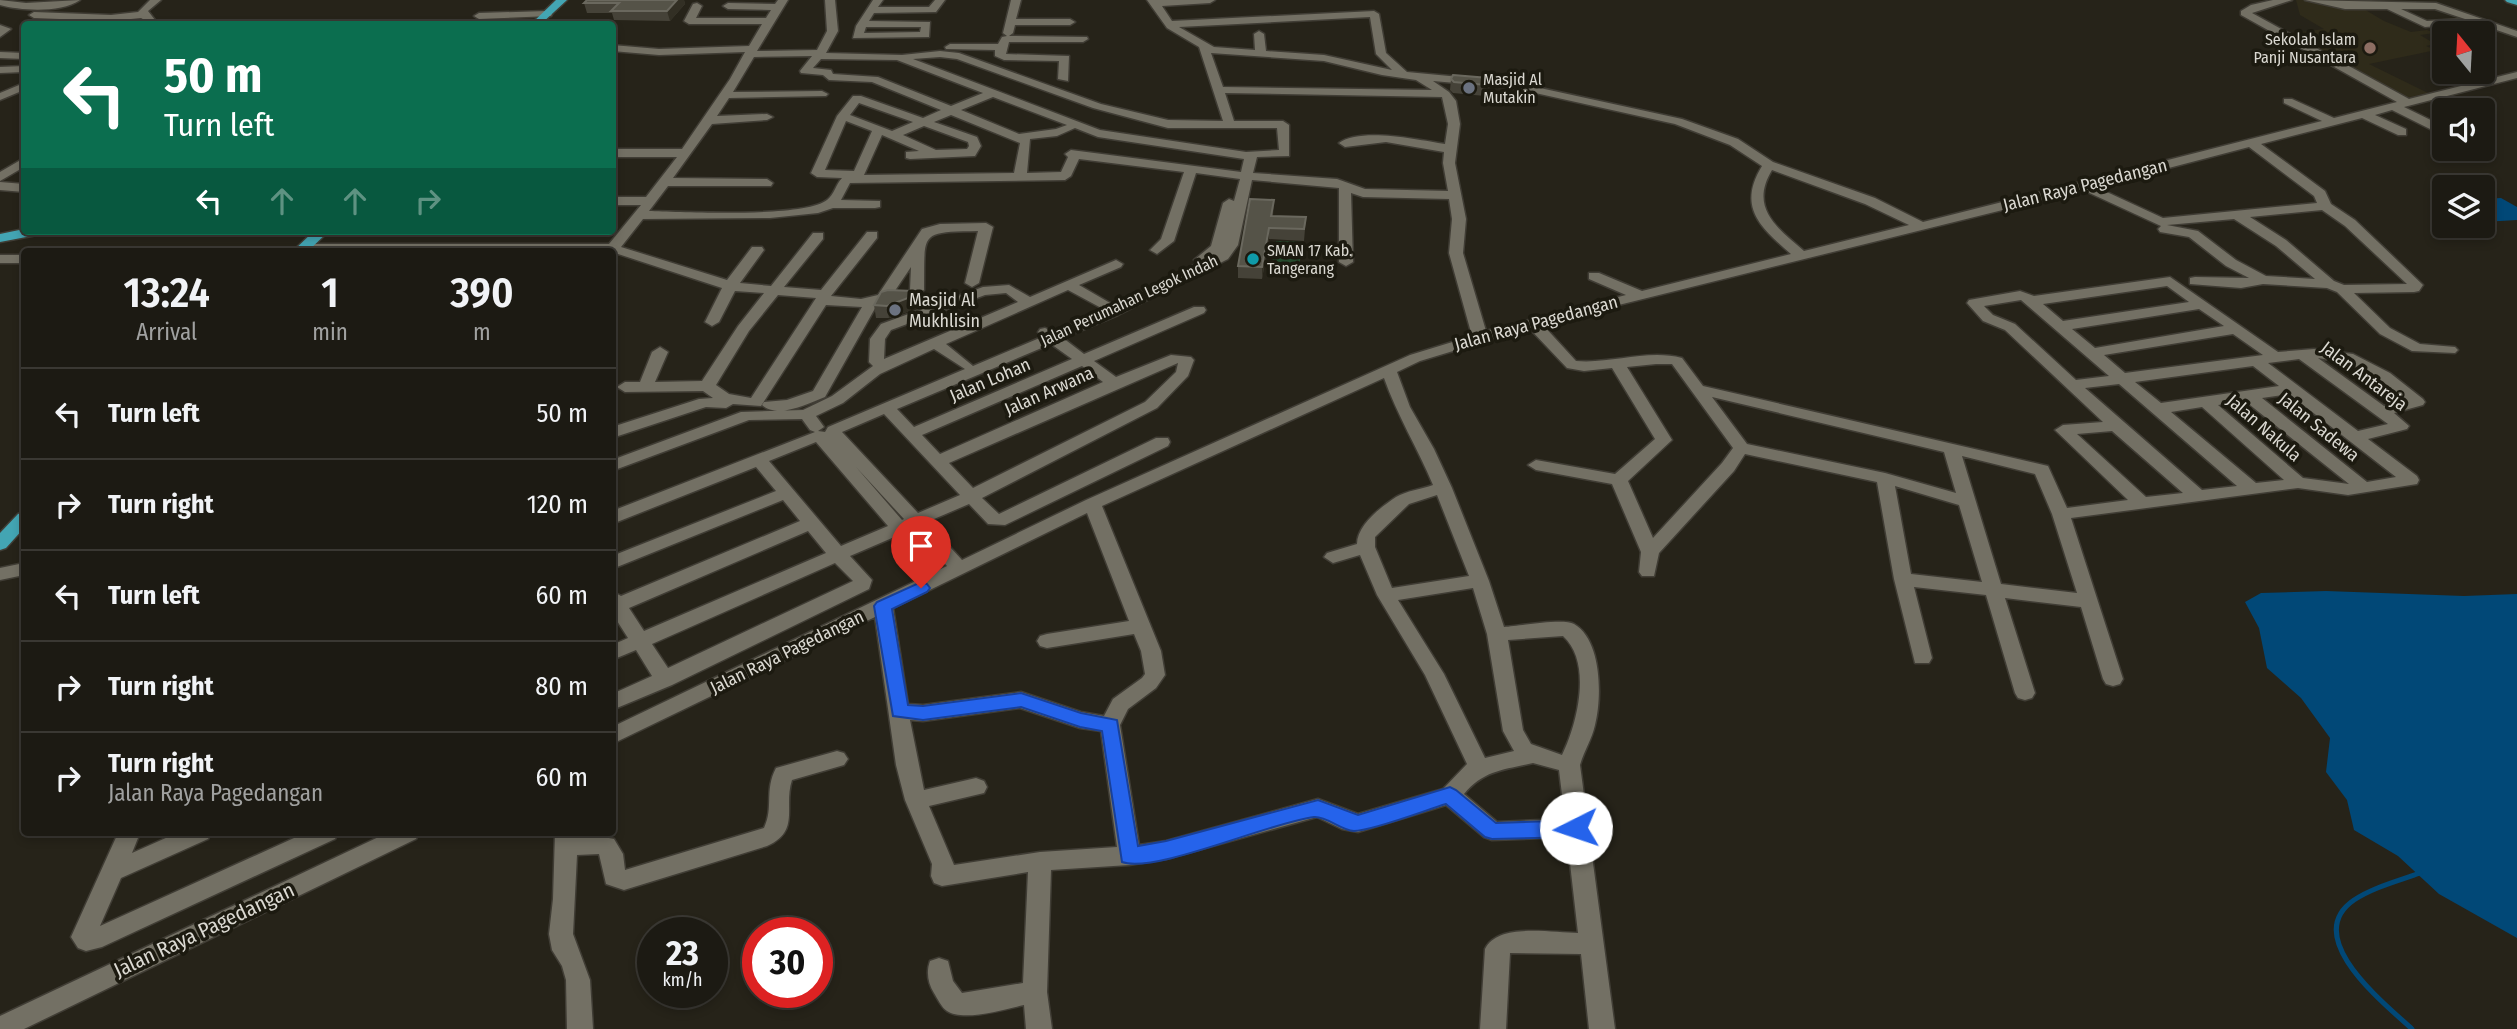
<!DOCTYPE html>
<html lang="en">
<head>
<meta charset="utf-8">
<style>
	:root { --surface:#1c1a13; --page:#292721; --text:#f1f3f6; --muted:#a0a1a0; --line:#3a3833 }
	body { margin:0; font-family:"Fira Sans Condensed",sans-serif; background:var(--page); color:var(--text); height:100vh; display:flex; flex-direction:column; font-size:26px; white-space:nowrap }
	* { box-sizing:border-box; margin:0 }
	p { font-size:23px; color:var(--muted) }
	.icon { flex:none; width:38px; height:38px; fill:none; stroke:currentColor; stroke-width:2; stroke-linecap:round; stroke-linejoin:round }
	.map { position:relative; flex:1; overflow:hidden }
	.side { position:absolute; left:21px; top:248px; width:595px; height:588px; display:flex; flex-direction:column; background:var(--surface); border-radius:7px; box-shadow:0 4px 10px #0003,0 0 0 2px var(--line) }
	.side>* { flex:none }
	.guide { position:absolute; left:21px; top:21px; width:595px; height:214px; border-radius:7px; box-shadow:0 4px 10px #0003,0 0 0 2px var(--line); background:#0b6e4f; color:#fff; overflow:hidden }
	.needle { width:46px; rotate:342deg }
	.buttons { position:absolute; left:2432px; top:21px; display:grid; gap:14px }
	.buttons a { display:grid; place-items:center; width:63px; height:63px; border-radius:7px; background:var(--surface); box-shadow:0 4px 10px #0003,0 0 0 2px var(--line); font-size:35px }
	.speed { position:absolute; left:637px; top:917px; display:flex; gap:14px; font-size:35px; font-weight:700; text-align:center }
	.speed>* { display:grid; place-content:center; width:91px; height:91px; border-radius:50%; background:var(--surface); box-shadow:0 4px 10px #0003,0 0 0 2px var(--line); line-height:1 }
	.speed small { font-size:18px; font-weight:400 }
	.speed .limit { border:10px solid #d22; background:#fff; color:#111 }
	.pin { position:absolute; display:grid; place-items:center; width:60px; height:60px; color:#fff; margin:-72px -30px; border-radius:50% 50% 50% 0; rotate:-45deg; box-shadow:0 0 7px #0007 }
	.pin .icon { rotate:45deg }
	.me { position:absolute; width:77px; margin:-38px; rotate:266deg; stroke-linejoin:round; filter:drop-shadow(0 0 5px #0008) }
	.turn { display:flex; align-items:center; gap:24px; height:147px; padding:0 28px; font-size:32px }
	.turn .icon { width:91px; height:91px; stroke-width:2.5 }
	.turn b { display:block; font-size:49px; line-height:60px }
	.lanes { display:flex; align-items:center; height:66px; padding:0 28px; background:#0003; justify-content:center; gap:35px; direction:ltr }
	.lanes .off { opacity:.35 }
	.eta { display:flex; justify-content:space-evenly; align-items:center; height:119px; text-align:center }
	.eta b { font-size:42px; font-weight:600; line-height:49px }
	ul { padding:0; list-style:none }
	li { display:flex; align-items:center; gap:21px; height:91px; padding:0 28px; border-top:2px solid var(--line) }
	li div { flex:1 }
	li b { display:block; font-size:26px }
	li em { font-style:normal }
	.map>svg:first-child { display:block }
	.built { fill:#2f2b1a }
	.green { fill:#254b2e }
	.water { fill:#014877 }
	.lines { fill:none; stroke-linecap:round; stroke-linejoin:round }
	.stream { stroke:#014877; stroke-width:5 }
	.minor-casing { stroke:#403d35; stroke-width:3 }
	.major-casing { stroke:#403d35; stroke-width:3 }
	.minor { fill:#737064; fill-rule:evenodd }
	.major { fill:#43a5b3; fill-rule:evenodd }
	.wall { fill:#454238 }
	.shaded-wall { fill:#322f24 }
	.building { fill:#555348; stroke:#6a685e; stroke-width:2 }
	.route { fill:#2563eb; stroke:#184099; stroke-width:2 }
	.education-dot { fill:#8d6e63; stroke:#1c1a10; stroke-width:2.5 }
	.worship-dot { fill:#6b7280; stroke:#1c1a10; stroke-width:2.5 }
	.culture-dot { fill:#0f9aa8; stroke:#1c1a10; stroke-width:2.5 }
	.labels { text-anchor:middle; stroke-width:7; stroke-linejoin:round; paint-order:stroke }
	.far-poi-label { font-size:16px; fill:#dbd9d2; stroke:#1c1a10; text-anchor:start }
	.far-street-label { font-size:16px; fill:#dbd9d2; stroke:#1c1a10 }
	.street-label { font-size:18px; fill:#dbd9d2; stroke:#1c1a10 }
	.poi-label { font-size:18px; fill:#dbd9d2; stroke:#1c1a10; text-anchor:start }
	.near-street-label { font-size:21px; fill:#dbd9d2; stroke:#1c1a10 }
</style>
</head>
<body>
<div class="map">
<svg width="2517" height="1029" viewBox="0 0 2517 1029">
	<rect width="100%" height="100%" fill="#262319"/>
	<path class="built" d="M2296 0H2360L2368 4 2357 5 2384 21 2411 32 2427 30 2435 33 2420 35 2435 44 2426 46 2436 50 2369 64 2428 93 2406 98 2286 34 2324 29 2300 15Z"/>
	<path class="green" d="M1276 241 1303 242 1298 273 1270 272Z"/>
	<g class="water">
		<path d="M2501 198 2517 207V220L2483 222V199Z"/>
		<path d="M2326 591 2464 596 2517 594V938L2439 894 2398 856 2354 830 2347 800 2326 772 2330 738 2301 698 2267 668 2259 628 2245 602 2261 593Z"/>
	</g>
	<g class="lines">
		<path class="stream" d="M2412 1029C2384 1003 2300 937 2354 900 2374 887 2398 881 2420 873"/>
		<defs>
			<g id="minor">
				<path d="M0 0 26 3 80 0C61 13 22 11 0 5Z"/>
				<path d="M150 0H161L148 11 155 20 150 23 141 18 111 21 34 18 29 15 34 12 111 15 138 12Z"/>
				<path d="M778 0H788L757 51 817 50 827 31 825 0H835L838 31 826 53 902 55 940 51 959 53 1101 104 1168 120 1223 121 1199 47 1167 28 1147 0H1215L1210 3 1162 6 1172 21 1374 11 1379 14 1386 53 1407 72 1513 82 1682 119 1738 139 1773 162 1875 198 1923 222 2322 121 2284 103V99H2292L2334 118 2397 102 2241 15V11L2251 5 2273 0H2292L2252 13 2409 99 2517 72V78L2404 107 2445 127V133H2438L2392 110 2375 115 2406 129V135H2398L2362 118 2261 144 2325 191 2331 204 2355 220 2423 285 2419 291 2414 292 2354 293 2390 328 2420 344 2455 347 2458 350 2455 353 2412 351 2380 334 2337 292 2327 288 2263 284 2241 288 2190 284V278L2195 277 2249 278 2226 266 2189 237 2160 232 2158 229 2161 226 2083 190 1542 324 1576 361C1612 364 1647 349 1682 358L1703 386 2048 466 2067 508 2128 500 2055 430 2063 425 2103 422 2005 330 1983 321 1967 303 1969 300 2020 291 2034 296 2170 277 2278 352 2314 349 2353 354 2390 373 2423 399 2425 402 2423 405 2394 413 2409 426 2407 429 2368 439 2417 476 2419 480 2417 484 2348 495 2298 488 2071 518 2123 679 2120 684 2113 686 2106 684 2103 679 2081 607 2005 598 2035 693 2032 698 2025 700 2018 698 2015 693 1986 595 1914 587 1932 658 1929 663H1915L1894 579 1877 482 1745 454 1734 471 1659 553 1654 576H1642L1639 572 1641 552 1612 484 1536 470 1528 465 1536 460 1615 474 1655 439 1612 368 1584 371 1567 368 1529 328 1420 361 1397 372 1410 407 1434 449 1452 488 1489 581 1504 627C1519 626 1563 618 1574 624 1602 640 1602 698 1595 725 1592 739 1584 751 1580 765L1615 1029H1589L1581 954 1510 953 1506 1029H1480L1485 949C1498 922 1552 933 1578 933L1567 837 1492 840 1484 837 1446 805 1358 832 1342 829 1317 817 1166 859 1129 865 1051 870 1047 992 1052 1029H1026L1024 1005C1006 1009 963 1022 947 1011 942 1008 937 998 934 993 928 983 926 972 930 961L939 958 948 961 953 981 962 993 1023 983 1028 872 942 886 934 883 931 876 932 864 905 800 896 765 875 617 612 744V727L947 566 913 529 850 556 872 580 869 589 672 685 612 710V694L652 676 636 650 612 660V645L628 638 612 613V591L621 596 800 521 783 500 612 569V556L776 491 756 467 612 524V511L815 432 810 430 802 419 749 420 612 471V460L741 412 803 410 832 396 873 366 869 362 870 339 881 324 983 287 1009 285 1030 297 1116 260 1123 264 1121 267 1079 285 1110 303 1111 307 1198 263 1194 260 1211 246 1223 203 1229 199 1234 201 1240 179 1196 173 1174 241 1157 254 1150 250 1161 239 1184 172 1079 159 1071 176 1065 180 850 183 841 200 880 201V207L875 208H833L818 213 770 218 643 219 621 247 727 280 752 247H762L764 250 740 283 771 286 813 233H823V239L784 287 821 290 867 232H877V238L831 296 861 299 878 295 922 229 940 224 986 223 993 227 979 283 972 287 965 283 978 231C918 232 925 232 924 290L917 294 910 290 911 267 888 301 878 303 825 397C807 404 778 419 762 405L764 402 787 400 813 391 862 307 826 305 761 406 733 404 726 408 706 407 612 438V427L699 399 713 398 703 391 625 392 617 387 625 382H640L652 352 660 347 668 352 655 382 702 381 738 326 764 293 735 291 719 322 712 326 705 322 722 288 612 252H303L296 248 303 244H609L641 205H612V197H646L677 157H612V149H682L730 79 745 52 659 55 612 51V45L659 49 749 46 762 24H689L684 21 693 4 697 3 702 6 696 18H766L771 10 728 9 723 6 728 3 775 4ZM1370 17 1376 54 1392 70 1324 55 1266 51 1264 34 1259 31 1254 34 1255 50 1214 47 1179 27ZM1211 53 1324 61 1382 75 1416 80 1432 90 1223 87ZM812 56 800 71 801 73 823 75 829 80 872 82 941 110 923 118 861 96H853L837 116 811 173 817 177 842 178C836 184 834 195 827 200 805 218 682 212 649 211L668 186H771L773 183 767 179 673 178 712 124 767 120 773 117 767 114 717 116 729 98 826 96 828 94 822 91 733 92 754 57ZM940 57 957 59 1093 108 1168 128H1277L1279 150 1246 152 1100 130 913 59ZM821 59 897 60 983 93 951 106 878 77 833 74 831 70 813 68ZM1433 81 1513 88 1675 124 1730 145 1762 166C1737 207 1760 227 1791 254L1642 291 1599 273H1589V279L1626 295 1486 331 1463 253 1466 219 1455 163 1460 124 1456 101 1449 92ZM1225 93 1442 97 1448 124 1445 144C1419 140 1361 127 1339 143L1345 147 1386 142 1444 152 1443 163 1448 191 1365 189 1337 179 1253 173 1257 157 1289 156V125L1283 121H1234ZM993 97 1067 125 1056 129 1019 134 961 110ZM859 103 913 122 892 131 850 115ZM951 115 1020 143 1014 173 864 175 882 135 919 151 906 152V158L910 159 975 156 981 146 977 137 934 122ZM846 121 872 131 854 171 825 170ZM924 126 968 142 969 146 967 149 936 150 903 135ZM1075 128 1098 137 1244 159 1241 172 1071 150 1065 154 1068 157 1061 172 1027 173 1030 139 1057 136ZM2249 147 2314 196 2317 203 2163 218 2096 187ZM1772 170 1865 204 1909 225 1804 251C1777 228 1749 208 1772 170ZM1252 180 1339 188V262L1346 266 1353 262 1351 193 1363 197 1449 199 1452 219 1449 253 1472 336 1410 355 1086 500 962 560 927 522 969 504 988 524 1005 525 1168 446 1170 442 1168 438H1156L999 514 982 498 1157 408 1188 376 1194 360 1191 357 1171 355 1116 377 1094 361 1204 313 1206 310 1204 307H1194L1084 354 1063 338 1118 315 1228 259 1238 245ZM2322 210 2345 226 2407 284 2344 285 2334 281 2286 240 2250 217ZM2234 219 2276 246 2315 279 2266 276 2236 260 2198 231 2167 225ZM2167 286 2189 302 2063 321 2043 304ZM1068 290 1105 310 1054 332 1045 328 1040 329 1038 332 1042 337 973 366 946 344ZM1006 293 1018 302 884 359 885 339 891 330 985 295ZM778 295 816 298 751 398 729 394 716 385 749 331ZM2021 300 2109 376 2076 380 2015 324 1993 315 1984 306ZM2199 309 2224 326 2095 348 2072 329ZM2233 334 2263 355 2125 373 2104 355ZM1051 344 1072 359 914 427 897 409ZM934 349 965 369 828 427 825 432 818 431 824 427 816 416 843 403 880 374ZM2318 358 2350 363 2406 400 2384 406ZM2299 359 2388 424 2358 431 2268 363ZM1178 363 1176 372 1145 402 973 488 949 463ZM1656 364H1672L1733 448 1722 463 1653 538 1628 481 1672 440 1627 367ZM1082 366 1103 382 940 454 922 435ZM2253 366 2279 386 2161 403 2135 382ZM1384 378C1397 415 1418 449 1433 485 1422 489 1406 491 1396 497 1381 507 1357 525 1357 544L1327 553 1324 557 1333 563 1360 555 1377 595 1425 675 1467 764 1443 789 1358 814 1318 799 1166 841 1139 845 1120 725 1128 709 1156 688 1165 675 1161 651 1102 506ZM2119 384 2237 486 2202 490 2085 388ZM2289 394 2396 477 2367 482 2262 398ZM1712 397 1944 452 1956 493 1885 473 1747 444ZM2245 401 2349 484 2303 478 2218 405ZM2202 407 2284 480 2256 483 2171 412ZM884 414 960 495 918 513 842 432ZM2112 431 2183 493 2146 497 2077 434ZM816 442 888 526 841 546 769 461ZM1962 456 2035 474 2052 514 2077 593 2001 584ZM856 467 904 519 902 520ZM1895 486 1959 505 1982 582 1911 574ZM1437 495 1469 576 1392 588 1375 547V537L1409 504ZM1087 513 1129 621 1047 634 1040 636 1037 641 1040 646 1047 648 1134 634 1141 651 1145 674 1142 678 1113 699 1104 716 1081 712 1021 692 923 705 908 704 893 608ZM808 531 826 553 644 631 629 608ZM835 563 853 581 668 668 652 644ZM1473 588 1487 634 1503 731 1514 751 1485 758 1444 674 1398 600ZM1563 636C1593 663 1577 724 1562 755L1531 744 1523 730 1508 640ZM1020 708 1080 728 1101 731 1117 847 1040 852 954 865 929 806 984 793 987 787 984 781 976 778 924 790 910 720 923 721ZM1533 763 1559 770 1565 819 1497 822 1464 794C1484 770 1504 770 1533 763Z"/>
				<path d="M873 0H883L878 7H929L935 0H945L936 12 874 13 869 21 930 22 929 37 853 38 856 26ZM866 27H921L920 32 864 33Z"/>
				<path d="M1011 0H1021L1016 19H1070L1075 22 1070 25H1015L1013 33 1009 36 1087 37 1088 39 1083 42H1009L1006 54 1069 56 1068 81 1058 79 1059 61 1004 60 995 56V50L946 49 945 47 950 44H998L1002 37 1007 36 1003 33Z"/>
				<path d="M2305 0 2436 3 2517 31V37L2476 23 2425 27 2387 9H2345ZM2401 9H2435L2465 19 2427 21Z"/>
				<path d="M547 11 552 14 551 16 479 19 474 16 479 13Z"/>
				<path d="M0 25 11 29 0 37Z"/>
				<path d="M0 52 24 53V59L0 58Z"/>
				<path d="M24 66V72L0 73V67Z"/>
				<path d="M24 83V90L0 100V93Z"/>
				<path d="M24 158V167L0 181V172Z"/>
				<path d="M0 182 24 184V192L0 190Z"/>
				<rect x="0" y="255" width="24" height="8"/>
				<path d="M24 563V575L0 580V568Z"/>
				<path d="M837 751 844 753 848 759 844 765 792 780C783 807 801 831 767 846L624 890 606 884 599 854 577 855 573 934 590 980 593 1029H567L566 980 562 966 552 950 549 934 553 899 555 833H577V837L593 835 614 839 623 854 625 870 764 828C774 807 764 791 776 768Z"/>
				<path d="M118 833H140L132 853 177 833H211L208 839 121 878 100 926 305 833H338L335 839 102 947 86 951 78 948 71 937Z"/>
				<path d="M387 833H419L416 839 24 1029H0V1016Z"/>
			</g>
			<g id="major">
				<path d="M556 0H567L541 24H531Z"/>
				<path d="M2505 0H2517V5L2507 2Z"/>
				<path d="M24 229 44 231 42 234 0 242V234Z"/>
				<path d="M314 231H329L307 252H292Z"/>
				<path d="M24 512V528L6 548 0 550V533L18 514Z"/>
			</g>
		</defs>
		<use href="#minor" class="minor-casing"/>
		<use href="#major" class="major-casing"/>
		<use href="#minor" class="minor"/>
		<use href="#major" class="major"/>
	</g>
	<g class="wall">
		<path d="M587 0H684L685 4 670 21 614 20 612 13H587L584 3Z"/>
		<path d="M1488 78 1485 96 1453 93 1450 90 1451 79Z"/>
		<path d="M1274 200 1273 216 1306 217 1304 241 1269 239 1262 279 1238 278V266Z"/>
		<path d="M914 303 910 311 889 318H876L874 305Z"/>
	</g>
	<g class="shaded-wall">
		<path d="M677 0H684L685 4 670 21 667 11Z"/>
		<path d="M1269 228V239L1262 279V267Z"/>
		<path d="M912 291 914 303 910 311 889 318 887 306Z"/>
	</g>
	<g class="building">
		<path d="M587 0H677L667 11H611L619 3H584Z"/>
		<path d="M1453 75 1488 78 1486 85 1454 82 1451 79Z"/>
		<path d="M1250 199 1274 200 1271 216 1306 217 1304 229 1269 228 1262 267 1238 266Z"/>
		<path d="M888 290 912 291 908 298 887 306 874 305 881 292Z"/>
	</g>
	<path class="route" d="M921 582 927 584 930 588 927 592 892 609 908 705 923 706 1021 693 1081 713 1117 720 1138 846 1166 841 1318 800 1358 815 1450 787 1456 790 1496 823 1576 820 1583 823 1586 828 1583 834 1576 837 1492 839 1485 837 1446 804C1426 810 1372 831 1354 831 1340 830 1327 816 1314 817 1271 822 1155 874 1122 862L1102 731 1080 727 1021 707 923 720 893 716 874 606 877 602Z"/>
	<circle class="education-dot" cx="2370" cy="48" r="7"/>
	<g class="worship-dot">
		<circle cx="1469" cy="88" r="7"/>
		<circle cx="895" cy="310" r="7"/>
	</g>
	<circle class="culture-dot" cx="1253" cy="259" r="7"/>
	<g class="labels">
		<g class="far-poi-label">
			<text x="2356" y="45" text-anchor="end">Sekolah Islam<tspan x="2356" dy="18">Panji Nusantara</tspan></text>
			<text x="1483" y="85">Masjid Al<tspan x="1483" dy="18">Mutakin</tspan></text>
			<text x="1267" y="256">SMAN 17 Kab.<tspan x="1267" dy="18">Tangerang</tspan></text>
		</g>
		<g class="far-street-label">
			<text transform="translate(1129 300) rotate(-25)" y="6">Jalan Perumahan Legok Indah</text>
		</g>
		<g class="street-label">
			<text transform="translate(2085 185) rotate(-14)" y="6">Jalan Raya Pagedangan</text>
			<text transform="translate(1536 323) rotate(-15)" y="6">Jalan Raya Pagedangan</text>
			<text transform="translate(2364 376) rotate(37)" y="6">Jalan Antareja</text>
			<text transform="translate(990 380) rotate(-23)" y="6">Jalan Lohan</text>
			<text transform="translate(1049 391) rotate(-24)" y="6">Jalan Arwana</text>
			<text transform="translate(2319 427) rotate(39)" y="6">Jalan Sadewa</text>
			<text transform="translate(2264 428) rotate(41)" y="6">Jalan Nakula</text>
			<text transform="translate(787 652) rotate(-26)" y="6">Jalan Raya Pagedangan</text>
		</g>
		<g class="poi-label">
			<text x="909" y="306">Masjid Al<tspan x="909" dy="21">Mukhlisin</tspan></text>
		</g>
		<g class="near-street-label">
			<text transform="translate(204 930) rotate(-25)" y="7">Jalan Raya Pagedangan</text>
		</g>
	</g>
</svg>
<div class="buttons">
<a><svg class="needle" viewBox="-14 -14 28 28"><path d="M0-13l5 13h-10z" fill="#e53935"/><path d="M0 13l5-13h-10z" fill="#a0a1a0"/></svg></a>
<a><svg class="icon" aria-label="sound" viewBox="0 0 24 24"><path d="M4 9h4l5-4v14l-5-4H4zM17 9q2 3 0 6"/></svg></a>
<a><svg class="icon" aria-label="layers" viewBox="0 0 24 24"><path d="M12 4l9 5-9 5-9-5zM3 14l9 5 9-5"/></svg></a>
</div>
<div class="speed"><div>23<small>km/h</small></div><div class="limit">30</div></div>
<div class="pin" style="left:921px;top:588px;background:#d93025"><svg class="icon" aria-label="arrive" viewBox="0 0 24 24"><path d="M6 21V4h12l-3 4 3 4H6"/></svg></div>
<svg class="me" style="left:1576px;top:828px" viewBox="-20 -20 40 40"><circle r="19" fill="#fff"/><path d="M0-13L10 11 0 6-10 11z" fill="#2563eb"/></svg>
<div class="guide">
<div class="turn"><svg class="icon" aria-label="left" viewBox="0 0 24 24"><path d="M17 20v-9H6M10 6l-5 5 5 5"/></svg><div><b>50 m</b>Turn left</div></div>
<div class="lanes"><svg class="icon" aria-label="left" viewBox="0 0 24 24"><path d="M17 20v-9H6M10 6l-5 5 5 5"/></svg><svg class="icon off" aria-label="ahead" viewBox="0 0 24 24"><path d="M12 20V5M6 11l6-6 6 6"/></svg><svg class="icon off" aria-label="ahead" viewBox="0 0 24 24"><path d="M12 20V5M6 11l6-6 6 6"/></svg><svg class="icon off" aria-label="right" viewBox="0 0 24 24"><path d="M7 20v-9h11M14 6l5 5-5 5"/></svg></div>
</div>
<section class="side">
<div class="eta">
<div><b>13:24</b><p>Arrival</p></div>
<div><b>1</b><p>min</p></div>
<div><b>390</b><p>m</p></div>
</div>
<ul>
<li><svg class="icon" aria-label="left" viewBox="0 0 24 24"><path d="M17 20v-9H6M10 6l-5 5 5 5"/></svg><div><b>Turn left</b></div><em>50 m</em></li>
<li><svg class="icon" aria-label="right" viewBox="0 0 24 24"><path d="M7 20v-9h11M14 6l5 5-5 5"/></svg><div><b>Turn right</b></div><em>120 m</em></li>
<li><svg class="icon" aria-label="left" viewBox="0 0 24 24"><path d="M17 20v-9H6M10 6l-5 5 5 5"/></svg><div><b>Turn left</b></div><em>60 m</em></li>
<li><svg class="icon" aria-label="right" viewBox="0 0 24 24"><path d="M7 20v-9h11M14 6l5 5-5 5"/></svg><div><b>Turn right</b></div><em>80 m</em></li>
<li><svg class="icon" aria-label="right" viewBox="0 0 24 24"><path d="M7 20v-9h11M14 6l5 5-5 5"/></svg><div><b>Turn right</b><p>Jalan Raya Pagedangan</p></div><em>60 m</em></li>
</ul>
</section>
</div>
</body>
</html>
